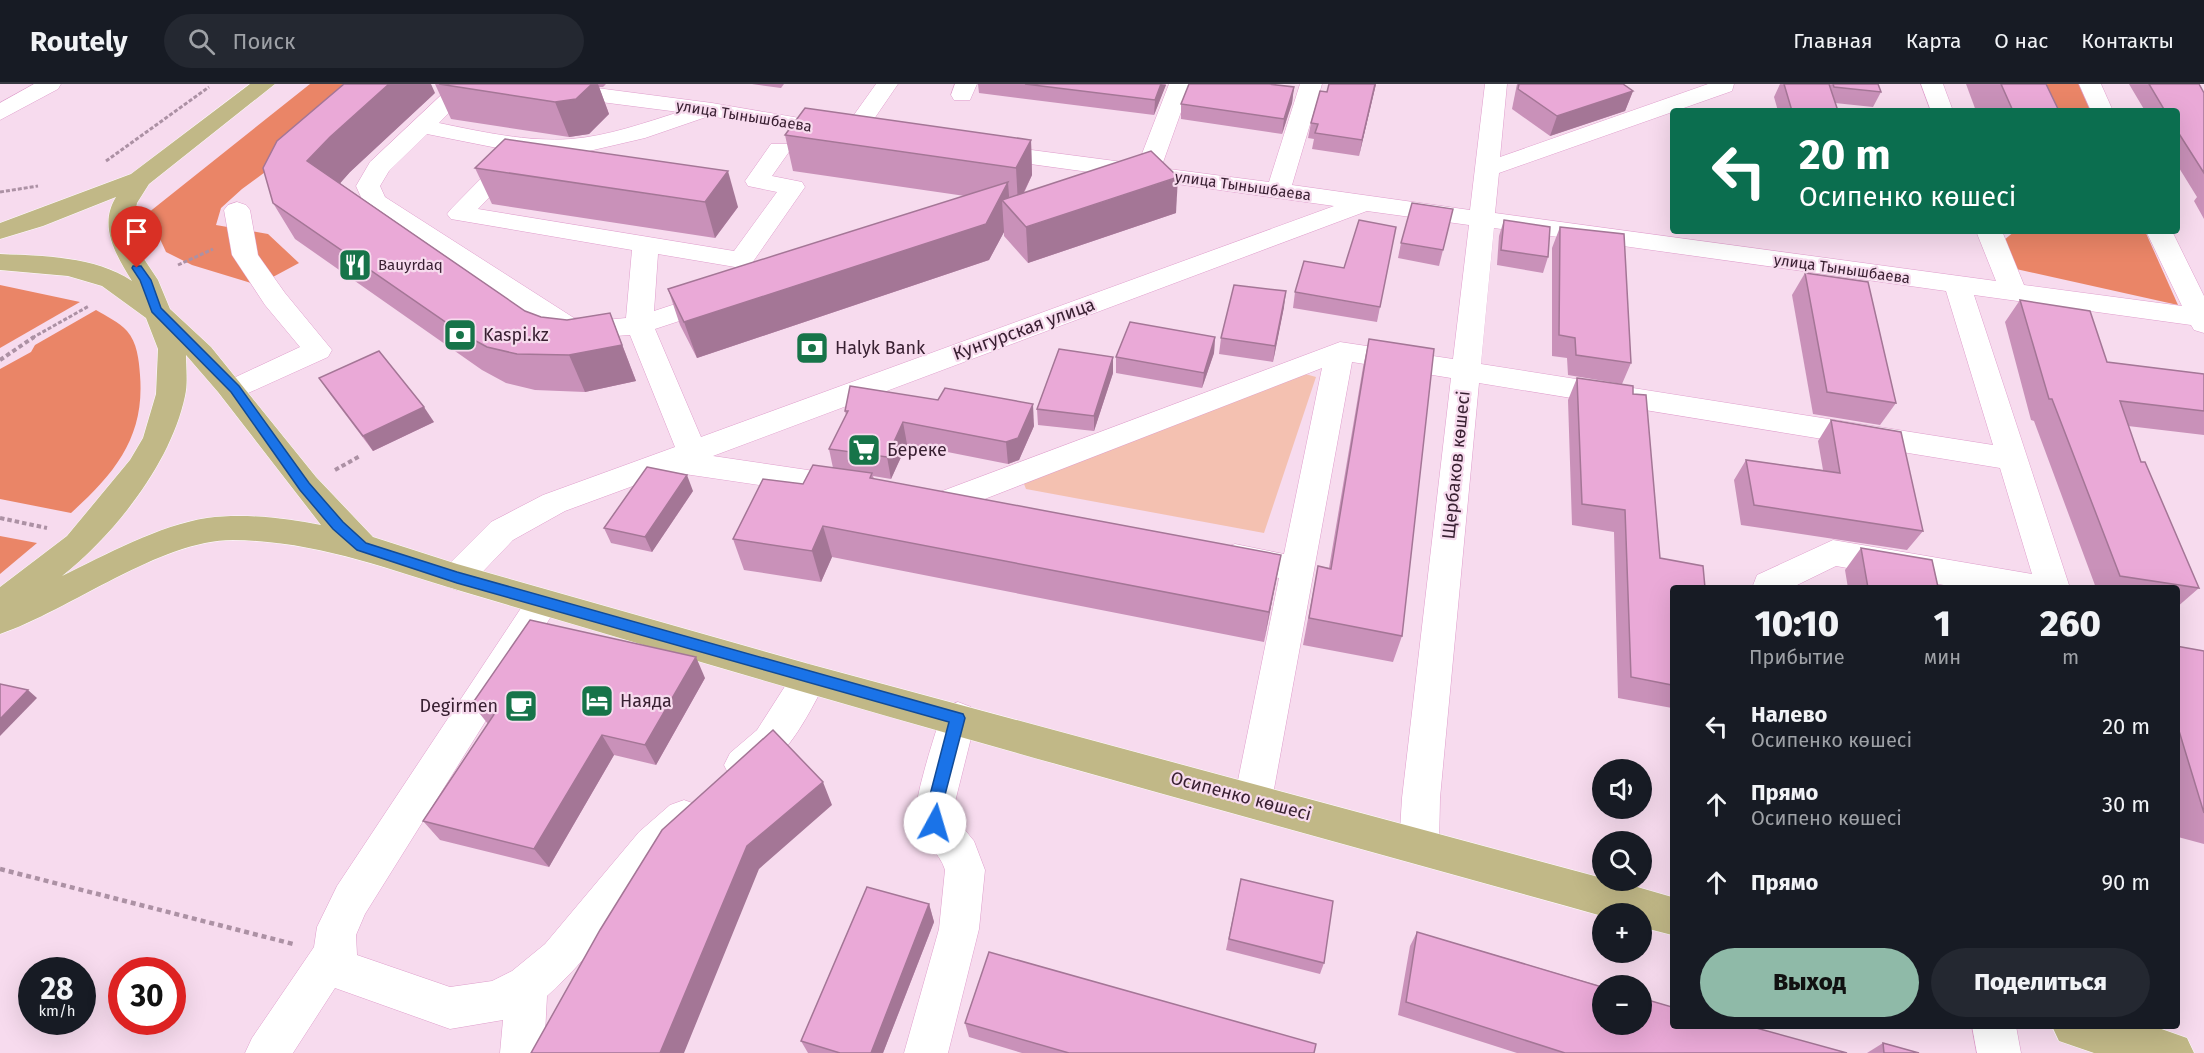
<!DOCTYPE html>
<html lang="ru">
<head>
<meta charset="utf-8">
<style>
	:root { --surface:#171b24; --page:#242831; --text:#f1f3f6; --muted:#9ea1a6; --line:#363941; --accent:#8fbaa8 }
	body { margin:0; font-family:"Fira Sans",sans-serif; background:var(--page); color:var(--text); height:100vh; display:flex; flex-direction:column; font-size:22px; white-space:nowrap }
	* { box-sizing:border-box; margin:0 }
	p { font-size:20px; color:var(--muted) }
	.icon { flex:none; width:33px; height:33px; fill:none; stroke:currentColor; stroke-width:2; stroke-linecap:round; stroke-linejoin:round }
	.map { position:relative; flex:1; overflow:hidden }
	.panel { position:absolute; left:1670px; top:501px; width:510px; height:444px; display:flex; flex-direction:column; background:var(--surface); border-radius:6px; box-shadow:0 6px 24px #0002 }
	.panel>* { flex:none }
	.hud { position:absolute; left:1670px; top:24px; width:510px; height:126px; border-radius:6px; box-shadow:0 6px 24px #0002; background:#0b6e4f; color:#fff; overflow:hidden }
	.fabs { position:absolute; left:1592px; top:675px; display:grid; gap:12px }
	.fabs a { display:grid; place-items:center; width:60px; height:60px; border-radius:50%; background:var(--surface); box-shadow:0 6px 24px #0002; font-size:30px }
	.speed { position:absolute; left:18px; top:873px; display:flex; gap:12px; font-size:30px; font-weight:700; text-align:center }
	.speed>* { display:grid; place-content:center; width:78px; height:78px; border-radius:50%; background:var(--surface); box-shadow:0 6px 24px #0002; line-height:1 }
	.speed small { font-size:15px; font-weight:400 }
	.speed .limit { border:9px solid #d22; background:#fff; color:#111 }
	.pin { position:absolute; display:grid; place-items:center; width:51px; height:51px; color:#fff; margin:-62px -26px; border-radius:50% 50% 50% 0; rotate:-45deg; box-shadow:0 0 6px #0007 }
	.pin .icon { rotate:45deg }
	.me { position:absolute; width:66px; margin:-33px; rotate:6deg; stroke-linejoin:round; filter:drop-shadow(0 0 4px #0008) }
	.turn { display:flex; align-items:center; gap:21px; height:126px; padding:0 30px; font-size:27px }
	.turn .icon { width:78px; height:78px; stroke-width:2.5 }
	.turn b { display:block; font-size:42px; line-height:51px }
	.eta { display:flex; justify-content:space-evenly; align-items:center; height:102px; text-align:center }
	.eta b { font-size:36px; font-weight:800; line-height:42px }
	.cta { display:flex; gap:12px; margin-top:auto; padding:12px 30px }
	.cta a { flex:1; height:69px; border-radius:36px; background:var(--accent); color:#111; font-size:24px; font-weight:800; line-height:69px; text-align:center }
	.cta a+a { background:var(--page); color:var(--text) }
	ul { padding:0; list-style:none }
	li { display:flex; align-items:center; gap:18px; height:78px; padding:0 30px }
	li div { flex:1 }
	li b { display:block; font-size:22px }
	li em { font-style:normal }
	header { display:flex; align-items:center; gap:36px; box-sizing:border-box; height:84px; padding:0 30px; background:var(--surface); border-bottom:2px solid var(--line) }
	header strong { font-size:28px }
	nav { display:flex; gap:33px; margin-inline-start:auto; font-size:21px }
	.search { width:420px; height:54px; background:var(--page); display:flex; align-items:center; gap:15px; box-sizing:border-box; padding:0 21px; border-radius:33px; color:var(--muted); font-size:22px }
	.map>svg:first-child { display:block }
	.green { fill:#f4c1b1 }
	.forest { fill:#ea8567 }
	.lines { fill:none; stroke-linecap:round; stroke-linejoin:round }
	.minor-casing { stroke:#df9ecc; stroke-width:1 }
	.major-casing { stroke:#fff; stroke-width:1 }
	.path-far2 { stroke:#ac91a4; stroke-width:3; stroke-dasharray:4 2; stroke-linecap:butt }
	.path-far1 { stroke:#ac91a4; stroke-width:4; stroke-dasharray:4.5 3; stroke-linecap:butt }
	.path { stroke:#ac91a4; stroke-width:4.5; stroke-dasharray:5 4; stroke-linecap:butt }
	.minor { fill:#fff; fill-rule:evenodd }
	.major { fill:#c1b887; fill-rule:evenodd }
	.wall { fill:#c991b9 }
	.shaded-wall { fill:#a47696 }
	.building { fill:#eaa9d7; stroke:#a47696; stroke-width:1.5 }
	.route { fill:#1a73e8; stroke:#114b97; stroke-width:1.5 }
	.labels { text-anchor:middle; stroke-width:4.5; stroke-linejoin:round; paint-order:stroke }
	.far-street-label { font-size:15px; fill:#392032; stroke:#f7dbee }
	.far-poi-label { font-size:15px; fill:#392032; stroke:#f7dbee; text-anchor:start }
	.street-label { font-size:18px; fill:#392032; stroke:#f7dbee }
	.poi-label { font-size:18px; fill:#392032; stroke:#f7dbee; text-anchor:start }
</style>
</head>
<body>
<header>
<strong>Routely</strong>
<div class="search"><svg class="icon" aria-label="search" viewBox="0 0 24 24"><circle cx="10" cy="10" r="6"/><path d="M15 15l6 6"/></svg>Поиск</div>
<nav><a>Главная</a><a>Карта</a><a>О нас</a><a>Контакты</a></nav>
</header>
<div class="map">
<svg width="2204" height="969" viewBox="0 0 2204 969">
	<rect width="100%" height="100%" fill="#f7dbee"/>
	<path class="green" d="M1291 286 1316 293 1264 449 1026 405 1020 390Z"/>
	<g class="forest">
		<path d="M310 0H397L288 71 242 105 221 124 216 141 268 150 299 179 258 201 192 181 166 168 148 129Z"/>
		<path d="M2008 0H2079L2091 27H2020Z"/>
		<path d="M2015 147H2145L2178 221 2016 185 1998 161Z"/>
		<path d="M0 201 80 218 0 264Z"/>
		<path d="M96 226C106 232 119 238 127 247 137 258 139 276 140 291 145 353 115 389 71 429L0 415V285L31 268 35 261Z"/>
		<path d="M0 452 37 459 0 490Z"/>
	</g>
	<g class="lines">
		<defs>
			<g id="minor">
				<path d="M34 0H61L58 5 0 36V19Z"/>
				<path d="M453 0H477L439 39C483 48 527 58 571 55 608 52 644 39 679 28L515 7 507 5 504 0H566L712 19 846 42 876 0H898L861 54C851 56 845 51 837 53L709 32 645 54 589 67 554 70 524 68 527 73 523 78 478 125 734 167 777 108 748 102 745 97 771 60H787L791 65 772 92 802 98 805 103 750 182 741 184 658 170 654 227 718 206 728 209 732 215 728 221 655 245 701 353 1334 122 1148 96 1128 102 1119 100 1116 95 1118 92 986 74 978 72 974 67 978 62 986 60 1138 80 1169 0H1191L1161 84 1269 98 1300 0H1322L1292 101 1470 126 1485 0H1507L1500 73 1708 0H1734L1732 7 1499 89 1495 129 1996 197 1976 147H2002L2024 201 2182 222 2146 147H2172L2204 212V249L2194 246 2191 241 1974 211 2070 504H1961L1836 482 1791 504H1752L1757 491 1833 456 2032 490 2000 384 1479 299 1440 714 1439 762 1433 775 1419 780 1405 775 1399 762 1402 714 1451 294 1352 278 1272 716 1266 728 1253 733 1240 728 1234 716 1279 494 1223 482 1219 473 1223 464 1235 460 1284 470 1322 284 959 425 948 429 937 425 932 417 937 409 1340 258 1453 275 1469 141 1367 127 713 372 848 392 859 395 864 403 859 411 848 414 671 388 565 427 513 456 469 502 457 506 445 502 440 493 445 484 491 438 543 411 675 363 630 251 585 254 556 248 365 122 356 102 370 78ZM427 50 512 67 507 68 451 125 447 130 451 135 632 166 626 234 605 236 574 234 385 113 380 102 389 87ZM1494 144 1946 207 1993 361 1481 280Z"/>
				<path d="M955 0H977L970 16H954L951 11Z"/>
				<path d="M1921 0H1943L1953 27H1931Z"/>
				<path d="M2079 0H2101L2113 27H2091Z"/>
				<path d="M237 118 246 121 250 126 258 171 285 209 332 266 328 273 235 315 225 312 220 305 225 298 300 263 265 221 232 171 224 126 228 121Z"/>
				<path d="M543 505 555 509 560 518 365 830 356 851 357 871 450 903 492 897 512 887 545 860 639 748 670 721 684 716 698 721 703 733C695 751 680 760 667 773 625 818 594 871 547 912L544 969H500L503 936 450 945 335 904 293 969H245L252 954 314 863 317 843 337 802 531 509Z"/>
				<path d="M809 580 822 585 827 595C808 632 783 683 743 697L730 693 724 681 730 669 757 646 796 585Z"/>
				<path d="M958 618 971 623 976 634 952 730 974 757 985 786 979 845 948 969H904L939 845 945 786C940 768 921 757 916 739 911 723 934 654 940 634L945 623Z"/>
				<path d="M1972 942H2016L2021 969H1977Z"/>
			</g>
			<g id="major">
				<path d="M250 0H275L149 100 137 119 133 141 142 172 158 196 170 225 211 263 316 393 373 453 457 480 809 580 1602 794V796H1613L1672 813V851L1641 843V830H1602V832C1305 749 1007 668 711 581 628 556 545 532 461 507 384 484 315 457 233 456 160 456 70 526 0 550V503L67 452 130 376 143 354 156 310 158 265 146 234 102 202 68 192 0 186V170C43 172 95 172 132 197 116 171 98 142 116 113L43 142 0 155V139L131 90ZM186 271 218 308 321 441C285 434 244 429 207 434 160 441 105 471 62 492 115 450 171 379 185 312 188 299 186 284 186 271Z"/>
				<path d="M2052 942H2153L2187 954 2194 969H2094L2059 957Z"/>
			</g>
		</defs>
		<use href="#minor" class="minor-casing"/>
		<use href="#major" class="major-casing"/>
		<g class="path-far2">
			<path d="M106 77 209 3"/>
			<path d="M0 108 38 102"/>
			<path d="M178 181 213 165"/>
			<path d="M32 254 89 222"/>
		</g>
		<g class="path-far1">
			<path d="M0 276 34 253"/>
			<path d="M335 386 360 372"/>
			<path d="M0 434 47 444"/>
		</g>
		<path class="path" d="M0 785 293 860"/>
		<use href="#minor" class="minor"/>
		<use href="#major" class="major"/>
	</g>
	<g class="wall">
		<path d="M435 0H606L603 3H599L609 30 589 50 569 53 451 35Z"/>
		<path d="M752 0H784L781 4Z"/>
		<path d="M978 0H1166L1154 31 979 9Z"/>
		<path d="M1376 0 1359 72 1312 65 1314 55 1308 54 1311 39 1327 8Z"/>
		<path d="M1517 0H1623L1633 7 1625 27 1550 52 1512 25Z"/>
		<path d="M1780 0H1878L1881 8 1873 23 1835 19 1838 27H1778L1774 13Z"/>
		<path d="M1966 0H2046L2059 27H1976Z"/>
		<path d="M2129 0H2199L2204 9V135L2194 117 2197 113 2176 79V27H2145Z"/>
		<path d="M1294 3 1292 19 1282 50 1181 35V20Z"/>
		<path d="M435 9 350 88 340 99 525 227 541 233 567 236 610 229 636 297 585 308 535 306 506 299 482 286 295 155 273 119Z"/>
		<path d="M785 51 1031 56 1032 91 1024 109 1176 129 1028 179 1004 152V148L989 176 697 274 680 241 668 205 965 112 793 87Z"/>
		<path d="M475 84 738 123 715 154 492 120Z"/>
		<path d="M1504 136 1548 173 1543 189 1497 181 1499 152Z"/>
		<path d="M1560 143 1631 279 1622 300 1568 291 1567 274 1552 272V164Z"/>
		<path d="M1401 159 1443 166 1439 182 1398 174Z"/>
		<path d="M1805 189 1896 319 1880 341 1813 330 1792 211Z"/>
		<path d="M1295 208 1380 223 1377 238 1293 224Z"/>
		<path d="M2020 216 2107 278 2204 290V351L2128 342 2141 378 2199 504 2176 524V504H2096L2034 337 2031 336 2005 238Z"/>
		<path d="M1284 223 1273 278 1219 270 1221 254Z"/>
		<path d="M1215 253 1214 269 1202 304 1116 289V273Z"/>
		<path d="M1369 255 1402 552 1393 578 1303 561 1318 482 1329 484 1363 283Z"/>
		<path d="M1113 273V289L1094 347 1038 341 1037 325Z"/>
		<path d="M319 294 434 338 373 367 330 310Z"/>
		<path d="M1577 294 1633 310 1660 474 1672 504V624L1618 614 1614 448 1572 441 1568 316Z"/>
		<path d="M845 327 1034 342 1019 376 1008 380 907 360 891 395 873 392 874 395 1281 471 1264 558 832 473 821 498 744 486 733 455 803 400 833 384 829 365 846 331Z"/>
		<path d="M1831 336 1923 447 1907 466 1741 441 1734 396 1746 376 1823 386 1818 357Z"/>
		<path d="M693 407 652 468 611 459 604 444Z"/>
		<path d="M1861 464 1938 503 1944 504H1848L1845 486Z"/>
		<path d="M2176 562 2204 567V760L2178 753 2176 750Z"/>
		<path d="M705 594 656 681 614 671 549 783 440 756 423 737 488 640 472 620Z"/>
		<path d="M1241 795 1324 879 1320 890 1226 866Z"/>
		<path d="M929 820 934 838 883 969H808L801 957Z"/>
		<path d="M1417 848 1672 923 1847 969H1517L1398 931 1410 862Z"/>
		<path d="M965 939 1314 969H1022L969 953Z"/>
		<path d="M1883 959 1919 969H1867Z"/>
	</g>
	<g class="shaded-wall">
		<path d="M389 0H431L435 9 350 88 328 113 307 77 330 53Z"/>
		<path d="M592 0H598L609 30 589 50 569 53 555 18Z"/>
		<path d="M1161 0 1166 1 1154 31 1155 16Z"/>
		<path d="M1375 0H1376L1359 72 1362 56Z"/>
		<path d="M1294 3 1292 19 1282 50 1284 35Z"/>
		<path d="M1633 7 1625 27 1550 52 1557 32Z"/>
		<path d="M1031 56 1032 91 1018 120 1016 84Z"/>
		<path d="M728 87 738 123 715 154 705 118Z"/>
		<path d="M1178 93 1176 129 1028 179 1026 143Z"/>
		<path d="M1008 98 1010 125 1002 116 1004 148 989 176 697 274 684 238Z"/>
		<path d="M1286 207 1284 223 1273 278 1275 262Z"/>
		<path d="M610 229 636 297 585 308 569 271Z"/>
		<path d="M1215 253 1214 269 1202 304 1204 289Z"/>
		<path d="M1113 273V289L1094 347V332Z"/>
		<path d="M1033 320 1034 342 1019 376 1008 380 1006 358Z"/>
		<path d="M424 323 434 338 373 367 363 352Z"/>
		<path d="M903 338 907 360 891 395 887 373Z"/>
		<path d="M687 391 693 407 652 468 645 453Z"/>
		<path d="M823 442 832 473 821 498 812 467Z"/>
		<path d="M1281 471 1275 502 1264 558 1269 528Z"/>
		<path d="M696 573 705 594 656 681 645 661Z"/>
		<path d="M28 606 37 614 0 652V635Z"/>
		<path d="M602 651 614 671 549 783 534 765Z"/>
		<path d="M823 698 832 721 759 785 684 969H660L747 762Z"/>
		<path d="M929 820 934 838 883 969H871Z"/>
	</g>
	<g class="building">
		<path d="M344 0H389L330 53 307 77 525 227 541 233 567 236 610 229 622 261 569 271 517 270 487 263 463 250 273 119 263 84 277 57Z"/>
		<path d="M439 0H592L576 15 555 18Z"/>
		<path d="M1025 0H1161L1155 16Z"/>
		<path d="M1189 0H1269L1294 3 1284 35 1181 20Z"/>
		<path d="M1329 0H1375L1362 56 1315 49 1318 40 1311 39 1320 7 1327 8Z"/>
		<path d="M1519 0H1623L1633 7 1557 32 1518 5Z"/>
		<path d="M1784 0H1829L1838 27H1792Z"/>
		<path d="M1833 0H1878L1881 8 1834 3Z"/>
		<path d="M2001 0H2046L2059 27H2013Z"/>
		<path d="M2149 0H2199L2204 9V89L2176 45V27H2165Z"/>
		<path d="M805 24 1031 56 1016 84 785 51Z"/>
		<path d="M1740 25 1761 27H1741Z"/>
		<path d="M505 55 728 87 705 118 475 84Z"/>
		<path d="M1151 67 1178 93 1026 143 1002 116Z"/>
		<path d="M1008 98 986 140 684 238 668 205Z"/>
		<path d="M1412 119 1453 125 1443 166 1401 159Z"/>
		<path d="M1359 136 1396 143 1380 223 1295 208 1304 177 1344 184Z"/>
		<path d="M1504 136 1550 143 1548 173 1501 166Z"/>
		<path d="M1560 143 1624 150 1631 279 1576 271 1575 254 1559 251Z"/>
		<path d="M1805 189 1868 198 1896 319 1827 308Z"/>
		<path d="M1234 201 1286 207 1275 262 1221 254Z"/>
		<path d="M2020 216 2090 227 2107 278 2204 290V327L2120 317 2141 378H2145L2199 504 2120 492 2052 315H2049Z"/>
		<path d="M1130 238 1215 253 1204 289 1116 273Z"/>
		<path d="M1369 255 1434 265 1402 552 1309 534 1318 482 1331 485Z"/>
		<path d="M1059 265 1113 273 1094 332 1037 325Z"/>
		<path d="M379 267 424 323 363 352 319 294Z"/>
		<path d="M1577 294 1633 302V310L1646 311 1660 474 1703 482 1705 504H1672V601L1631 593 1625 426 1582 420Z"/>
		<path d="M850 302 938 316 945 304 1033 320 1018 354 1006 358 903 338 887 373 829 365 848 327H845Z"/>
		<path d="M1831 336 1901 348 1923 447 1754 421 1746 376 1840 389Z"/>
		<path d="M813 381 872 389 870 394 1281 471 1269 528 823 442 812 467 733 455 763 395 803 400Z"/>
		<path d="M647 383 687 391 645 453 604 444Z"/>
		<path d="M1861 464 1932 476 1938 503 1944 504H1868Z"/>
		<path d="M530 536 696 573 645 661 602 651 534 765 423 737 497 626 472 620Z"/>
		<path d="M2176 562 2204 567V729L2176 637Z"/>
		<path d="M0 600 28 606 0 635Z"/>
		<path d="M773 646 823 698 747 762 660 969H531L600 846 662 746Z"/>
		<path d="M1241 795 1333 817 1324 879 1229 855Z"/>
		<path d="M867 803 929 820 871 969H840L801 957Z"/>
		<path d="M1417 848 1602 903V940H1641V914L1672 923V942H1749L1847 969H1565L1406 918Z"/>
		<path d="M989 868 1316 960 1314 969H1069L965 939Z"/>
		<path d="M1883 959 1919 969H1884Z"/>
	</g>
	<path class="route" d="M133 182H141L151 196 161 224 239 302 309 399 343 438 366 459 457 488 963 630 965 634 940 730 943 739 940 744 935 746 929 744 925 730 949 638 457 499 357 466 333 445 300 406 231 308 152 228 140 196 132 184Z"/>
	<defs>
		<symbol id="restaurant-square" viewBox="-11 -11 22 22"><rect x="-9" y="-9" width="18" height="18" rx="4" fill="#177449" stroke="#f7dbee"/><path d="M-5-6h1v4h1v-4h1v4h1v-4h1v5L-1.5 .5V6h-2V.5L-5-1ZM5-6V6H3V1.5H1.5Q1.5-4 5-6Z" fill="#fff"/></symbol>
		<symbol id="bank-square" viewBox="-11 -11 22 22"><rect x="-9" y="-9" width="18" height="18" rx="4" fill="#177449" stroke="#f7dbee"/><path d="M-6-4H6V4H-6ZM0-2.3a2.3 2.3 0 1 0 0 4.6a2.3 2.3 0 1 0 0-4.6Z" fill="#fff"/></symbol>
		<symbol id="supermarket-square" viewBox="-11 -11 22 22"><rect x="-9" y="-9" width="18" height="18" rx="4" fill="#177449" stroke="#f7dbee"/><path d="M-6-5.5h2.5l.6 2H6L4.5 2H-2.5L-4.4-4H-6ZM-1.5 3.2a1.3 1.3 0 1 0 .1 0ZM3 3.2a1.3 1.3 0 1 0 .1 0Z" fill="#fff"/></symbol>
		<symbol id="hotel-square" viewBox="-11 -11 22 22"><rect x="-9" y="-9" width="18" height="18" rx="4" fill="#177449" stroke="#f7dbee"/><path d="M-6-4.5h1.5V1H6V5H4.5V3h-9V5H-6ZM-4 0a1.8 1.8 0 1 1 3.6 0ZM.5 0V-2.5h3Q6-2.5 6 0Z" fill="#fff"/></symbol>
		<symbol id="cafe-square" viewBox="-11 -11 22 22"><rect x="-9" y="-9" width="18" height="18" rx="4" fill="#177449" stroke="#f7dbee"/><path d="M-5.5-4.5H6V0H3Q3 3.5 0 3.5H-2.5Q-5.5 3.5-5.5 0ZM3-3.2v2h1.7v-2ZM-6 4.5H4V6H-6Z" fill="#fff"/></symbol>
	</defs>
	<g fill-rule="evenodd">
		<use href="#restaurant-square" x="336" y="162" width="38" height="38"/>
		<use href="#bank-square" x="441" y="232" width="38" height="38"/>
		<use href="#bank-square" x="793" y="245" width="38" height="38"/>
		<use href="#supermarket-square" x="845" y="347" width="38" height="38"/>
		<use href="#hotel-square" x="578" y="598" width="38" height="38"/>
		<use href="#cafe-square" x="502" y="603" width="38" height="38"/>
	</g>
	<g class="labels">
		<g class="far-street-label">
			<text transform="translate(744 32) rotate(9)" y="5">улица Тынышбаева</text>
			<text transform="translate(1243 102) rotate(8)" y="5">улица Тынышбаева</text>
			<text transform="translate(1842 185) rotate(8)" y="5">улица Тынышбаева</text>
		</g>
		<g class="far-poi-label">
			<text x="378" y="186">Bauyrdaq</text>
		</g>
		<g class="street-label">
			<text transform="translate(1024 245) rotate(-20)" y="6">Кунгурская улица</text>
			<text transform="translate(1456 381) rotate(-84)" y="6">Щербаков көшесі</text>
			<text transform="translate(1241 712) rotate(15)" y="6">Осипенко көшесі</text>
		</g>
		<g class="poi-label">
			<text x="483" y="257">Kaspi.kz</text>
			<text x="835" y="270">Halyk Bank</text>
			<text x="887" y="372">Береке</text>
			<text x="620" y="623">Наяда</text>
			<text x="498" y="628" text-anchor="end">Degirmen</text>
		</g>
	</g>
</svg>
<div class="fabs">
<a><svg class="icon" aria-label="sound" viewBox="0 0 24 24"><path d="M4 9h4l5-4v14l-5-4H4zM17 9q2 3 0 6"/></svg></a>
<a><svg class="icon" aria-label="search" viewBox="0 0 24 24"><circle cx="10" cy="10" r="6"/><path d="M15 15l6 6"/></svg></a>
<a>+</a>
<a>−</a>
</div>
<div class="speed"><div>28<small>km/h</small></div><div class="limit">30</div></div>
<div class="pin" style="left:137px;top:184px;background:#d93025"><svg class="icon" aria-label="arrive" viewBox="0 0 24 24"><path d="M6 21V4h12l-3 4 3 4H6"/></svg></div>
<svg class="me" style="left:935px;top:739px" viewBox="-20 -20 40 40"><circle r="19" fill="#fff"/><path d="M0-13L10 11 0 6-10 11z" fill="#1a73e8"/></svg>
<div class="hud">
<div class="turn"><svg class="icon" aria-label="left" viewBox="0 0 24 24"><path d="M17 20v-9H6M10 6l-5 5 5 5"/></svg><div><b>20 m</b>Осипенко көшесі</div></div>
</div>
<section class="panel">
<div class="eta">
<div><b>10:10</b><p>Прибытие</p></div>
<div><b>1</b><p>мин</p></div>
<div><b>260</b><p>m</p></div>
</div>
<ul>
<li><svg class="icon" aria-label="left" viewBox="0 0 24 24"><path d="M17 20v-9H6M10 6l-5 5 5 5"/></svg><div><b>Налево</b><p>Осипенко көшесі</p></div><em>20 m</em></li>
<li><svg class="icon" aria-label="ahead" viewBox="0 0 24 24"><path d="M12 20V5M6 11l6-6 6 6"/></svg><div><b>Прямо</b><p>Осипено көшесі</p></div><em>30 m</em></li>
<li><svg class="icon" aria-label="ahead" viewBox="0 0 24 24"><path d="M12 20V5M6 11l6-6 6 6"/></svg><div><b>Прямо</b></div><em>90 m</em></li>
</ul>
<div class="cta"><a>Выход</a><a>Поделиться</a></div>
</section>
</div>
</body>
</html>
